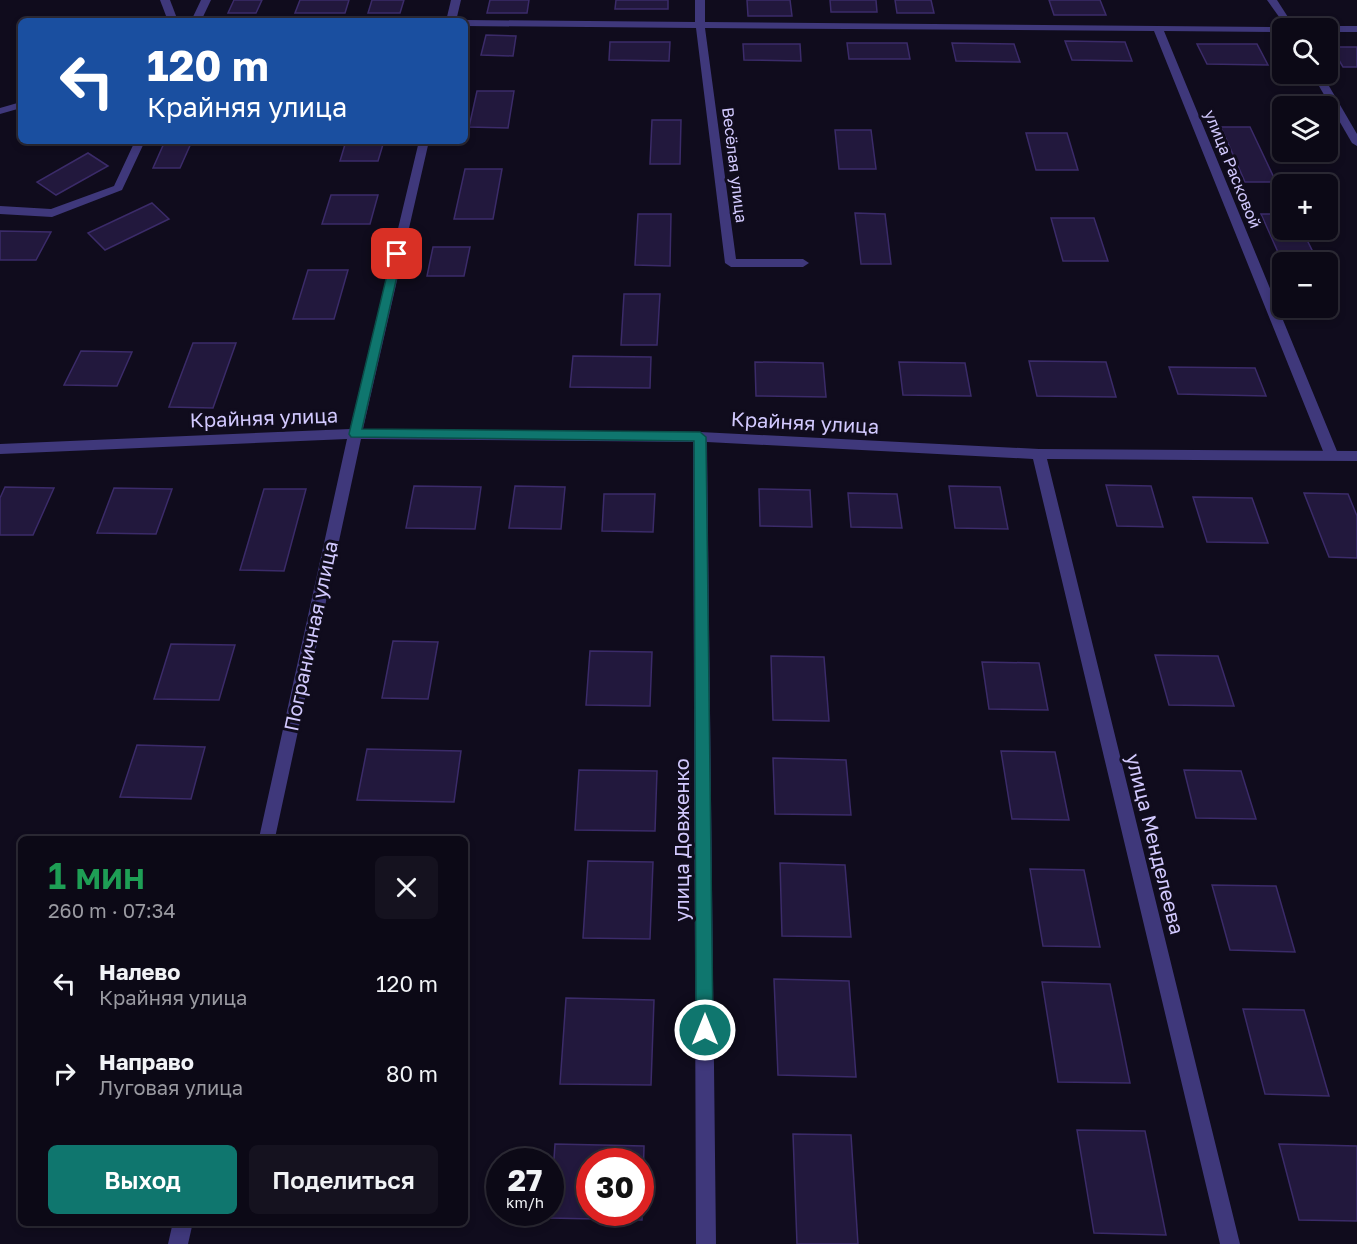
<!DOCTYPE html>
<html lang="ru">
<head>
<meta charset="utf-8">
<style>
	:root { --surface:#0c0916; --page:#15121f; --text:#f1f3f6; --muted:#9a9aa1; --line:#2c2a35; --accent:#0f766e }
	body { margin:0; font-family:"Golos Text",sans-serif; background:var(--page); color:var(--text); height:100vh; display:flex; flex-direction:column; font-size:22px; white-space:nowrap }
	* { box-sizing:border-box; margin:0 }
	p { font-size:20px; color:var(--muted) }
	.icon { flex:none; width:33px; height:33px; fill:none; stroke:currentColor; stroke-width:2; stroke-linecap:round; stroke-linejoin:round }
	.map { position:relative; flex:1; overflow:hidden }
	.side { position:absolute; left:18px; top:836px; width:450px; height:390px; display:flex; flex-direction:column; background:var(--surface); border-radius:9px; box-shadow:0 3px 9px #0003,0 0 0 2px var(--line) }
	.side>* { flex:none }
	.top-card { position:absolute; left:18px; top:18px; width:450px; height:126px; border-radius:9px; box-shadow:0 3px 9px #0003,0 0 0 2px var(--line); background:#1a4fa0; color:#fff; overflow:hidden }
	.buttons { position:absolute; left:1272px; top:18px; display:grid; gap:12px }
	.buttons a { display:grid; place-items:center; width:66px; height:66px; border-radius:9px; background:var(--surface); box-shadow:0 3px 9px #0003,0 0 0 2px var(--line); font-size:30px }
	.speed { position:absolute; left:486px; top:1148px; display:flex; gap:12px; font-size:30px; font-weight:700; text-align:center }
	.speed>* { display:grid; place-content:center; width:78px; height:78px; border-radius:50%; background:var(--surface); box-shadow:0 3px 9px #0003,0 0 0 2px var(--line); line-height:1 }
	.speed small { font-size:15px; font-weight:400 }
	.speed .limit { border:9px solid #d22; background:#fff; color:#111 }
	.pin { position:absolute; display:grid; place-items:center; width:51px; height:51px; color:#fff; margin:-26px; border-radius:12px; box-shadow:0 3px 9px #0006 }
	.me { position:absolute; width:66px; margin:-33px; rotate:0deg; stroke-linejoin:round; filter:drop-shadow(0 0 4px #0008) }
	.turn { display:flex; align-items:center; gap:21px; height:126px; padding:0 30px; font-size:27px }
	.turn .icon { width:78px; height:78px; stroke-width:2.5 }
	.turn b { display:block; font-size:42px; line-height:51px }
	.round { display:grid; place-items:center; flex:none; width:63px; height:63px; border-radius:9px; background:var(--page) }
	.head { display:flex; align-items:center; justify-content:space-between; height:102px; padding:0 30px }
	h1 { font-size:36px; font-weight:600; line-height:45px; color:#1e9e55 }
	.action { display:flex; gap:12px; margin-top:auto; padding:12px 30px }
	.action a { flex:1; height:69px; border-radius:9px; background:var(--accent); color:#fff; font-size:24px; font-weight:600; line-height:69px; text-align:center }
	.action a+a { background:var(--page); color:var(--text) }
	ul { padding:0; list-style:none }
	li { display:flex; align-items:center; gap:18px; height:90px; padding:0 30px }
	li div { flex:1 }
	li b { display:block; font-size:22px }
	li em { font-style:normal }
	.map>svg:first-child { display:block }
	.building { fill:#22183d; stroke:#3b2b69; stroke-width:1.5; fill-rule:evenodd }
	.lines { fill:none; stroke-linecap:round; stroke-linejoin:round }
	.lane { fill:#3f387b; fill-rule:evenodd }
	.street { fill:#3f387b; fill-rule:evenodd }
	.route { fill:#0f766e; stroke:#0a4d48; stroke-width:1.5 }
	.labels { text-anchor:middle; stroke-width:6; stroke-linejoin:round; paint-order:stroke }
	.far-street-label { font-size:16px; fill:#d2c9fe; stroke:#100c1d }
	.street-label { font-size:20px; fill:#d2c9fe; stroke:#100c1d }
</style>
</head>
<body>
<div class="map">
<svg width="1357" height="1244" viewBox="0 0 1357 1244">
	<rect width="100%" height="100%" fill="#100c1d"/>
	<g class="building">
		<path d="M234 0H262L256 13H228Z"/>
		<path d="M300 0H349L345 13H295Z"/>
		<path d="M372 0H404L400 13H368Z"/>
		<path d="M490 0H529L527 13H487Z"/>
		<path d="M616 0H668V9H615Z"/>
		<path d="M747 0H790L792 16H748Z"/>
		<path d="M830 0H876L877 12H831Z"/>
		<path d="M895 0H931L934 13H897Z"/>
		<path d="M1049 0H1100L1106 15H1054Z"/>
		<path d="M486 35 516 36 513 56 481 55Z"/>
		<path d="M1065 41 1125 42 1132 61 1072 60Z"/>
		<path d="M610 42H670L669 61 609 60Z"/>
		<path d="M847 43H907L910 59H849Z"/>
		<path d="M952 43 1014 44 1020 62 956 61Z"/>
		<path d="M743 44H800L801 61 744 60Z"/>
		<path d="M1197 44H1257L1268 65 1207 64Z"/>
		<path d="M1331 47H1357V67H1343Z"/>
		<path d="M477 91H514L508 128 469 127Z"/>
		<path d="M652 120H681L680 164H650Z"/>
		<path d="M1221 127H1250L1276 182H1245Z"/>
		<path d="M835 130H871L876 169H839Z"/>
		<path d="M1026 133H1067L1078 170H1036Z"/>
		<path d="M165 141H192L180 168H153Z"/>
		<path d="M346 141H384L378 161H340Z"/>
		<path d="M88 153 108 166 56 195 37 182Z"/>
		<path d="M465 169H502L493 219H454Z"/>
		<path d="M331 195H378L370 224H322Z"/>
		<path d="M152 203 169 219 105 250 88 233Z"/>
		<path d="M855 213 885 214 891 264H861Z"/>
		<path d="M638 214H671L670 266 635 265Z"/>
		<path d="M1261 214H1282V230H1302L1317 260 1281 259Z"/>
		<path d="M1051 218H1094L1108 261H1063Z"/>
		<path d="M0 231 51 232 36 260H0Z"/>
		<path d="M433 247H470L464 276H427Z"/>
		<path d="M308 270H348L334 319H293Z"/>
		<path d="M624 294H660L657 345H621Z"/>
		<path d="M193 343H236L213 408 169 407Z"/>
		<path d="M81 351 132 352 117 386 64 385Z"/>
		<path d="M573 356 651 357 650 388 570 387Z"/>
		<path d="M1029 361 1106 362 1116 397 1037 396Z"/>
		<path d="M755 362 823 363 826 397 756 396Z"/>
		<path d="M899 362 965 363 971 396 903 395Z"/>
		<path d="M1169 367 1255 368 1266 396 1178 394Z"/>
		<path d="M1106 485 1151 486 1163 527 1117 526Z"/>
		<path d="M414 486 481 487 475 529 406 528Z"/>
		<path d="M515 486 565 487 561 529 509 528Z"/>
		<path d="M949 486 1000 487 1008 529 955 528Z"/>
		<path d="M5 487 54 488 33 535H0V498Z"/>
		<path d="M114 488 172 489 156 534 97 533Z"/>
		<path d="M264 489H306L284 571 240 570Z"/>
		<path d="M759 489 810 490 812 527 760 526Z"/>
		<path d="M848 493 897 494 902 528 851 527Z"/>
		<path d="M1304 493 1348 494 1357 516V558L1329 557Z"/>
		<path d="M604 494H655L653 532 602 531Z"/>
		<path d="M1193 497 1252 498 1268 543 1207 542Z"/>
		<path d="M393 641 438 642 428 699 382 698Z"/>
		<path d="M171 644 235 645 219 700 154 699Z"/>
		<path d="M590 651 652 652 650 706 586 705Z"/>
		<path d="M1155 655 1218 656 1234 706 1169 705Z"/>
		<path d="M771 656 824 657 829 721 773 720Z"/>
		<path d="M982 662 1039 663 1048 710 989 709Z"/>
		<path d="M137 745 205 747 191 799 120 797Z"/>
		<path d="M367 749 461 751 454 802 357 800Z"/>
		<path d="M1001 751 1055 752 1069 820 1012 819Z"/>
		<path d="M773 758 846 760 851 815 775 814Z"/>
		<path d="M579 770 657 771 655 831 575 830Z"/>
		<path d="M1184 770 1241 771 1256 819 1196 818Z"/>
		<path d="M588 861 653 862 650 939 583 938Z"/>
		<path d="M780 863 845 865 851 937 782 936Z"/>
		<path d="M1030 869 1084 870 1100 947 1043 946Z"/>
		<path d="M1212 885 1276 886 1295 952 1230 950Z"/>
		<path d="M774 979 849 981 856 1077 778 1075Z"/>
		<path d="M1042 982 1110 984 1130 1083 1058 1082Z"/>
		<path d="M566 998 654 1000 651 1085 560 1084Z"/>
		<path d="M1243 1009 1304 1010 1329 1096 1265 1094Z"/>
		<path d="M1077 1130 1145 1131 1166 1235 1094 1233Z"/>
		<path d="M793 1134 851 1135 858 1244H797Z"/>
		<path d="M555 1144 644 1146 642 1220 550 1218ZM590 1161H640V1212H590Z"/>
		<path d="M1279 1144 1357 1146V1221L1299 1220Z"/>
	</g>
	<g class="lines">
		<g class="lane">
			<path d="M160 0H170L178 21H168Z"/>
			<path d="M201 0H211L201 21H191Z"/>
			<path d="M695 0H705V22L1285 27 1282 32 1164 31 1339 456 1337 460H1327L1325 456 1154 31 705 28 736 259H803L809 263 803 267H731L725 263 696 28 465 26V21H462L465 20 695 22Z"/>
			<path d="M1267 0H1277L1295 28H1287Z"/>
			<path d="M1328 26H1357V32H1328V28H1324Z"/>
			<path d="M1312 74H1322L1357 134V146L1352 143Z"/>
			<path d="M21 102V108L0 114V108Z"/>
			<path d="M135 141H145L122 190 52 217 0 214V206L51 209 114 186Z"/>
		</g>
		<g class="street">
			<path d="M451 0H461L456 21H446Z"/>
			<path d="M419 141H429L363 429 700 432 1039 449 1357 451V461L1047 459 1240 1244H1220L1033 459 707 442 716 1244H696L693 442 361 439 275 838H259L347 439 0 454V444L350 429Z"/>
			<path d="M173 1222H193L188 1244H168Z"/>
		</g>
	</g>
	<path class="route" d="M397 250 402 254 362 429 700 432 706 437 713 1030 711 1036 705 1039 699 1036 696 1030 694 441 351 437 349 434 392 254Z"/>
	<g class="labels">
		<g class="far-street-label">
			<text transform="translate(735 165) rotate(83)" y="6">Весёлая улица</text>
			<text transform="translate(1233 169) rotate(68)" y="6">улица Расковой</text>
		</g>
		<g class="street-label">
			<text transform="translate(264 418) rotate(-2)" y="7">Крайняя улица</text>
			<text transform="translate(805 423) rotate(3)" y="7">Крайняя улица</text>
			<text transform="translate(311 636) rotate(-78)" y="7">Пограничная улица</text>
			<text transform="translate(682 840) rotate(-90)" y="7">улица Довженко</text>
			<text transform="translate(1155 844) rotate(76)" y="7">улица Менделеева</text>
		</g>
	</g>
</svg>
<div class="buttons">
<a><svg class="icon" aria-label="search" viewBox="0 0 24 24"><circle cx="10" cy="10" r="6"/><path d="M15 15l6 6"/></svg></a>
<a><svg class="icon" aria-label="layers" viewBox="0 0 24 24"><path d="M12 4l9 5-9 5-9-5zM3 14l9 5 9-5"/></svg></a>
<a>+</a>
<a>−</a>
</div>
<div class="speed"><div>27<small>km/h</small></div><div class="limit">30</div></div>
<div class="pin" style="left:397px;top:254px;background:#d93025"><svg class="icon" aria-label="arrive" viewBox="0 0 24 24"><path d="M6 21V4h12l-3 4 3 4H6"/></svg></div>
<svg class="me" style="left:705px;top:1030px" viewBox="-20 -20 40 40"><circle r="17" fill="#0f766e" stroke="#fff" stroke-width="3"/><path d="M0-11L8 9 0 5-8 9z" fill="#fff"/></svg>
<div class="top-card">
<div class="turn"><svg class="icon" aria-label="left" viewBox="0 0 24 24"><path d="M17 20v-9H6M10 6l-5 5 5 5"/></svg><div><b>120 m</b>Крайняя улица</div></div>
</div>
<section class="side">
<div class="head"><div><h1>1 мин</h1><p>260 m · 07:34</p></div><a class="round"><svg class="icon" aria-label="close" viewBox="0 0 24 24"><path d="M6 6l12 12M18 6L6 18"/></svg></a></div>
<ul>
<li><svg class="icon" aria-label="left" viewBox="0 0 24 24"><path d="M17 20v-9H6M10 6l-5 5 5 5"/></svg><div><b>Налево</b><p>Крайняя улица</p></div><em>120 m</em></li>
<li><svg class="icon" aria-label="right" viewBox="0 0 24 24"><path d="M7 20v-9h11M14 6l5 5-5 5"/></svg><div><b>Направо</b><p>Луговая улица</p></div><em>80 m</em></li>
</ul>
<div class="action"><a>Выход</a><a>Поделиться</a></div>
</section>
</div>
</body>
</html>
